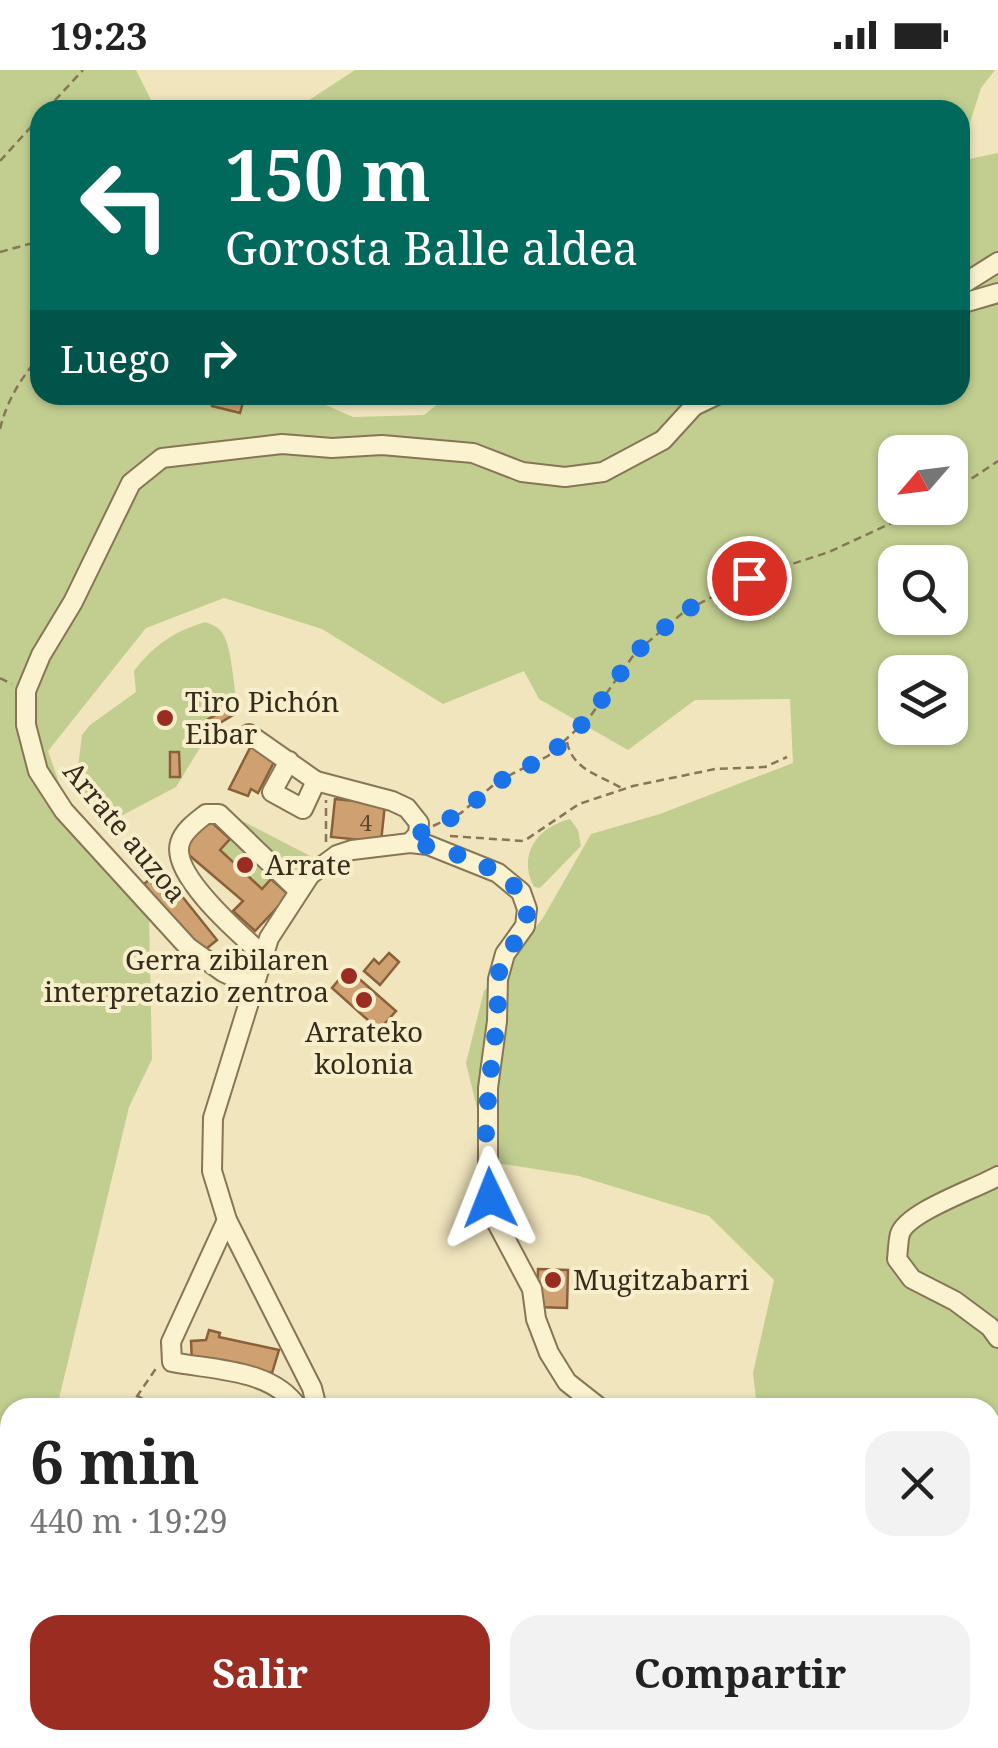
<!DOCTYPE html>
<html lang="es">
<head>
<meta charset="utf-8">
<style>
	:root { --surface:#fff; --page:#f2f2f2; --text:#222; --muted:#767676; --accent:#9b2c22 }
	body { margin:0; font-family:"Noto Serif",serif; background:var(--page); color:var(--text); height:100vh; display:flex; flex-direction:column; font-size:38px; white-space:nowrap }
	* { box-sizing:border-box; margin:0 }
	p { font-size:32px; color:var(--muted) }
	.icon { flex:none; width:55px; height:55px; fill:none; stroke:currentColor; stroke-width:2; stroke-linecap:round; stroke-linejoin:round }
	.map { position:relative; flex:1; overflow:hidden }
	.drawer { position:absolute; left:0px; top:1328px; width:1000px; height:352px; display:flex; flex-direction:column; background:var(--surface); border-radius:30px 30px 0 0; box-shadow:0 2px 8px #0004 }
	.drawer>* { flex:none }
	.hud { position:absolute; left:30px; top:30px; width:940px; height:305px; border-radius:30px; box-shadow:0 2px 8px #0004; background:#00695c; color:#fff; overflow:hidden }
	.needle { width:65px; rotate:242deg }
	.buttons { position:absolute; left:878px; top:365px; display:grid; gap:20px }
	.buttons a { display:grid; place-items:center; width:90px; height:90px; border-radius:20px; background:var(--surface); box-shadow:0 2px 8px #0004; font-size:50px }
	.pin { position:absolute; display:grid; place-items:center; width:85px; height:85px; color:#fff; margin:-42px; border:5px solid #fff; border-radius:50%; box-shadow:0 2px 10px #0007 }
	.me { position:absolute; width:110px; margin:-55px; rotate:358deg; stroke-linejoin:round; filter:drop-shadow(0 0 8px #0008) }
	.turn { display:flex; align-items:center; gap:35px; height:210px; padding:0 30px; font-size:45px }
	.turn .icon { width:130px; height:130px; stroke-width:2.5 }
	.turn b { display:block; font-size:70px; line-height:85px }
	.then { display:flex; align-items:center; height:95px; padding:0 30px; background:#0003; gap:20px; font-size:38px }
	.round { display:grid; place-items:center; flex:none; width:105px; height:105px; border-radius:30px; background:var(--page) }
	.headline { display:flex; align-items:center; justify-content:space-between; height:170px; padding:0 30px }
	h1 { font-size:60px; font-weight:700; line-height:75px }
	.button { display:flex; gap:20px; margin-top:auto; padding:20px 30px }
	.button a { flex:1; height:115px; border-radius:30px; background:var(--accent); color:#fff; font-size:40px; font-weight:700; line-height:115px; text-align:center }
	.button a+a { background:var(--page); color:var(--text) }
	.status { display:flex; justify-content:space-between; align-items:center; height:70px; padding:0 50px; background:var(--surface); direction:ltr }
	.status svg { height:28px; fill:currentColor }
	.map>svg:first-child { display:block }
	.green { fill:#c1ce90; fill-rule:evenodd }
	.building { fill:#d0a170; stroke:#89603a; stroke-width:2.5 }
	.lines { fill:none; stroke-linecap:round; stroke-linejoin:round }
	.minor-casing { stroke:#887555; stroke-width:22 }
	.path { stroke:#887555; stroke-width:2.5; stroke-dasharray:8 5; stroke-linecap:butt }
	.minor { stroke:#fbf2d0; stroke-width:18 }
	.route { stroke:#1a73e8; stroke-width:18; stroke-dasharray:0 32.4 }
	.poi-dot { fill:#9b2c22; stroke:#f7efcc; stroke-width:4 }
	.labels { text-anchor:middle; stroke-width:8; stroke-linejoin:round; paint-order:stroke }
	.number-label { font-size:22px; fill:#5d4830 }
	.poi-label { font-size:28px; fill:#372b1b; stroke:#f7efcc; text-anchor:start }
	.street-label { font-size:28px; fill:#372b1b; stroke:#f7efcc }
</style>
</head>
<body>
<div class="status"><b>19:23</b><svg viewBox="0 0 49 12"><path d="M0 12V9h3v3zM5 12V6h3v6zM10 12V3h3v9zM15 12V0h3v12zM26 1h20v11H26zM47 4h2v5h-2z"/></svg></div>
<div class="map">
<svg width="998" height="1678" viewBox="0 0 998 1678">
	<rect width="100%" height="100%" fill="#f0e5bd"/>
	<g class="green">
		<path d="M0 0H136L156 40H40V325H303L353 347 424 345 449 325H960V91L998 83V1678H806L807 1670H990V1338L757 1337 753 1303 774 1210 709 1146 579 1106 490 1092 466 993 484 921 543 848 591 764 660 744 793 693 790 629 695 630 628 680 539 629 524 601 443 634 322 559 224 528 146 558 48 681 62 721 149 847 152 989 129 1037 57 1337 10 1338V1438L0 1456ZM895 382H950V438H895ZM895 492H950V548H895ZM895 602H950V658H895Z"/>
		<path d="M355 0H995L981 18 960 84V40H294Z"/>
		<path d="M205 552C210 554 216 556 220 560 233 572 233 622 239 642L212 658 176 717 119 747 100 743 86 731 78 697 82 665 90 655 136 622 134 601C154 575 173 562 205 552Z"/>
		<path d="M225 742 312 787 299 807 223 745Z"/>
		<path d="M570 749 578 760 581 776 540 818 534 817C517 785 537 757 570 749Z"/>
		<path d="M230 769 271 809 262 819 220 780Z"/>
		<path d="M10 1601V1670H137L136 1678H0V1609Z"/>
		<path d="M435 1670H751L764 1678H424Z"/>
	</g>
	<g class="building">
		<path d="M214 325H245L240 343 212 336Z"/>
		<path d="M234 635 238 642 208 660 203 652Z"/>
		<path d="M252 674 272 685 269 690 274 692 258 723 251 719 248 726 229 719Z"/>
		<path d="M170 682H179L180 707H170Z"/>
		<path d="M335 729 385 734 381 772 331 767Z"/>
		<path d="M208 749 230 769 220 780 262 819 271 809 289 825 255 861 233 841 243 831 189 785 187 772Z"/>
		<path d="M161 800 217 870 200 884 144 814Z"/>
		<path d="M389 883 399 892 380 915 364 901 374 889 379 894Z"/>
		<path d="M348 899 396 941 379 960 332 918Z"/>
		<path d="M538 1199 568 1200 567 1238 537 1237Z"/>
		<path d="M209 1260 220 1263 219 1267 279 1280 272 1303 214 1289V1292L192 1293 191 1271 206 1270Z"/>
	</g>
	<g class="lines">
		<defs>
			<g id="minor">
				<path d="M960 216 998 192"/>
				<path d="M960 234 998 223"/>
				<path d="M249 664 316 711 303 739 272 722 289 691"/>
				<path d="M316 711 392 731 407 738 419 753 418 764 410 773"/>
				<path d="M263 885C241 865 170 805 180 773 183 761 197 751 206 744H219L299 821"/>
				<path d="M253 916 223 902 188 877 64 741 38 701 26 655V621L41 585 73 532 131 413 162 388 282 374 332 378 382 375 473 383 522 402 565 407 603 402 663 370 694 336 717 325"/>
				<path d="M998 1106C975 1119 907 1142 900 1164 898 1171 898 1181 897 1189L912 1209 955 1231 990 1257 998 1268"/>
				<path d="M227 1150 171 1272 172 1292C213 1300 273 1299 298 1338"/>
				<path d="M317 1338 312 1318 227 1150 212 1101 213 1048 269 868 310 805 337 785 352 780 410 773 428 775 498 803 521 822 527 839 525 856 505 884 498 909 497 951 488 1018V1118L497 1153 532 1219 536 1249 549 1283 567 1312 600 1338"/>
				<path d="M256 1678 260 1670"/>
				<path d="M671 1678 678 1670"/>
			</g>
		</defs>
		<use href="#minor" class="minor-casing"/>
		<g class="path">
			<path d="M46 40 83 0"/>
			<path d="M0 91 40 47"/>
			<path d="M0 182 40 171"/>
			<path d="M0 359C7 330 21 308 40 286"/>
			<path d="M950 423 998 391"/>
			<path d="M0 608 12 614"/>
			<path d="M567 672C573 701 601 705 623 719"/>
			<path d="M433 756 461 743 498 711 548 686 589 648 635 583 685 541 749 508 829 482 924 438"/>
			<path d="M450 766 524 771 579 734 633 716 715 699 765 697 787 687"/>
			<path d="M326 772V730"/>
			<path d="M138 1326 157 1338"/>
			<path d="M129 1338 157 1297"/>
			<path d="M0 1484 10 1478"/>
			<path d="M0 1552 10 1547"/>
			<path d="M0 1602 10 1596"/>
			<path d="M166 1670V1678"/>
			<path d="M152 1678 153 1670"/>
		</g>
		<use href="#minor" class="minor"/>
	</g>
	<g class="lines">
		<path class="route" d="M490 1128C480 1074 490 1006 497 952 499 934 496 915 500 898 506 876 532 862 526 836 518 800 443 777 410 773L418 764 461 743 498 712 548 686 589 648 635 583 684 541 749 508"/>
	</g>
	<g class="poi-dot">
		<circle cx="165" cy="648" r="10"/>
		<circle cx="245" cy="795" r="10"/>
		<circle cx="349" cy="906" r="10"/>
		<circle cx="364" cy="930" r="10"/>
		<circle cx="553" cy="1210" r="10"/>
	</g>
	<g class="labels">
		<g class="number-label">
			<text x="366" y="761">4</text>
		</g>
		<g class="poi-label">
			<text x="185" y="642">Tiro Pichón<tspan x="185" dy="32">Eibar</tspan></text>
			<text x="265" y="805">Arrate</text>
			<text x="329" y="900" text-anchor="end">Gerra zibilaren<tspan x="329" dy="32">interpretazio zentroa</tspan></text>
			<text x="364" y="972" text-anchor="middle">Arrateko<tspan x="364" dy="32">kolonia</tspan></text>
			<text x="573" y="1220">Mugitzabarri</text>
		</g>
		<g class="street-label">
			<text transform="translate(125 762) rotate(50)" y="10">Arrate auzoa</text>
		</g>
	</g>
</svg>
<div class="buttons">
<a><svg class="needle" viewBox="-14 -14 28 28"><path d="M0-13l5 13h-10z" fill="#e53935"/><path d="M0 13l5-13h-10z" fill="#767676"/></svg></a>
<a><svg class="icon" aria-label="search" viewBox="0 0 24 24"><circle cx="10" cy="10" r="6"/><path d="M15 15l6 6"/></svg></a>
<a><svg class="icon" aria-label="layers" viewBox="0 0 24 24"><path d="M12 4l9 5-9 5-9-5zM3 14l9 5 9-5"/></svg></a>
</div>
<div class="pin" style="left:749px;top:508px;background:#d93025"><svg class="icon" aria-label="arrive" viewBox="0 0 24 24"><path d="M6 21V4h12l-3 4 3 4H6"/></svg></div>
<svg class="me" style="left:490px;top:1128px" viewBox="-20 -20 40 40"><path d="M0-17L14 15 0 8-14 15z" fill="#1a73e8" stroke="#fff" stroke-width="4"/></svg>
<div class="hud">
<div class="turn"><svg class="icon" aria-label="left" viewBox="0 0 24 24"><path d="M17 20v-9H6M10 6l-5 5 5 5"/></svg><div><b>150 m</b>Gorosta Balle aldea</div></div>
<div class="then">Luego<svg class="icon" aria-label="right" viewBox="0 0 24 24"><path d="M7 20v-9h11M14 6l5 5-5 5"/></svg></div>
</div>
<section class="drawer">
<div class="headline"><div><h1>6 min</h1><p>440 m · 19:29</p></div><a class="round"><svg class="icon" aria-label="close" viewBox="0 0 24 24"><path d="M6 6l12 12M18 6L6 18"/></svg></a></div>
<div class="button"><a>Salir</a><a>Compartir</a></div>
</section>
</div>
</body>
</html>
